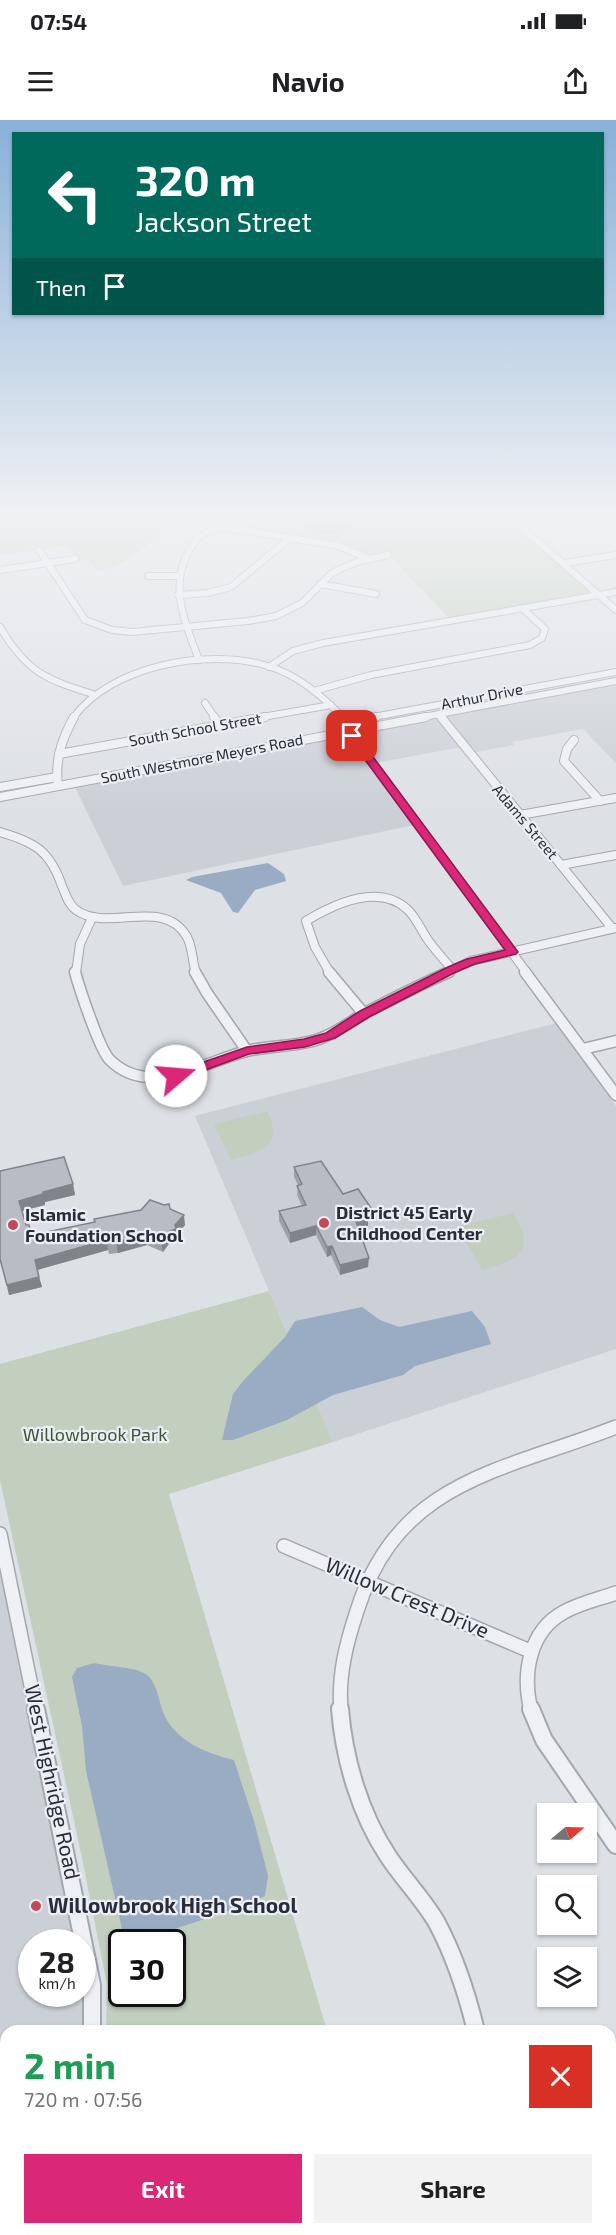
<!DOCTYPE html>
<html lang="en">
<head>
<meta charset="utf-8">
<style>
	:root { --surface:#fff; --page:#f2f2f2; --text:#202124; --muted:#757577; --accent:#db2777 }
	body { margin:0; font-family:"Exo 2",sans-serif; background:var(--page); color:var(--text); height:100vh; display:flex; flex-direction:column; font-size:22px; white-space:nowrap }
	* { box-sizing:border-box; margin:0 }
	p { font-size:20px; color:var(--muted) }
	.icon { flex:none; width:33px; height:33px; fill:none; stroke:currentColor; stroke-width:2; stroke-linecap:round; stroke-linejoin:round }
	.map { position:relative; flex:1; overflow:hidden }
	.side { position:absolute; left:0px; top:1905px; width:616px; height:210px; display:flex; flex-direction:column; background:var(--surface); border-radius:18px 18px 0 0; box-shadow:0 2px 4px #0004 }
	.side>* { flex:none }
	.top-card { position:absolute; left:12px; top:12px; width:592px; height:183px; border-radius:0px; box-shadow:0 2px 4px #0004; background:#00695c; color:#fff; overflow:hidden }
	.needle { width:39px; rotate:71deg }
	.controls { position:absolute; left:537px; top:1683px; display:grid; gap:12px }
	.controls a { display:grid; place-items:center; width:60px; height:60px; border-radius:0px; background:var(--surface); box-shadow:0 2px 4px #0004; font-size:30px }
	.speed { position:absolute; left:18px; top:1809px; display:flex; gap:12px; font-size:30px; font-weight:700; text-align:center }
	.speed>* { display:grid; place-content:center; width:78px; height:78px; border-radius:50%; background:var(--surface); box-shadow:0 2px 4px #0004; line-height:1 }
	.speed small { font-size:15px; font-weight:400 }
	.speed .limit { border:3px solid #111; border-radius:9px; background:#fff; color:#111 }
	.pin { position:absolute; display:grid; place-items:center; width:51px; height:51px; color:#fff; margin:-26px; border-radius:12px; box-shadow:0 3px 9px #0006 }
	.me { position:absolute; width:66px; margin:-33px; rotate:72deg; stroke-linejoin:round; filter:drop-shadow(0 0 4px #0008) }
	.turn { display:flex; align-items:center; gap:21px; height:126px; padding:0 24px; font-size:27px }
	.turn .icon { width:78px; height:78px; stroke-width:2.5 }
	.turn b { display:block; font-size:42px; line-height:51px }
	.then { display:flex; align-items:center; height:57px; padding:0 24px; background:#0003; gap:12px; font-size:22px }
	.round { display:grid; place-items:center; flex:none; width:63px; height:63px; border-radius:0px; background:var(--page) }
	.overview { display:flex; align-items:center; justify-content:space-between; height:102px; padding:0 24px }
	h1 { font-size:36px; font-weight:700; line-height:45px; color:#1e9e55 }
	.cta { display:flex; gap:12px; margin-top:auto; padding:12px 24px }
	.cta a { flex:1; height:69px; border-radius:0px; background:var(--accent); color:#fff; font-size:24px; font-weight:700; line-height:69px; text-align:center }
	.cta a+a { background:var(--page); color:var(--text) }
	.status { display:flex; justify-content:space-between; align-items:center; height:42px; padding:0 30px; background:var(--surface); direction:ltr }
	.status svg { height:16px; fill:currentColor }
	header { display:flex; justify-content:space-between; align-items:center; height:78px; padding:0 24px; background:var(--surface); font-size:27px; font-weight:700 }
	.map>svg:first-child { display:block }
	.built { fill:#cbcfd6 }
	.green { fill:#c2cfbe; fill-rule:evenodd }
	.water { fill:#9aacc3 }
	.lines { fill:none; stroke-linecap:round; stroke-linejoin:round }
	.minor-far4-casing { stroke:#a3a7ae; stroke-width:8 }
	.minor-far3-casing { stroke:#a3a7ae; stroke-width:10 }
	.minor-far2-casing { stroke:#a3a7ae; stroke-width:13 }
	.minor-far1-casing { stroke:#a3a7ae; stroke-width:16 }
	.minor-casing { stroke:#a3a7ae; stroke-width:20 }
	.minor-far4 { stroke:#eff0f4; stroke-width:6 }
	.minor-far3 { stroke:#eff0f4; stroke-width:8 }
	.minor-far2 { stroke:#eff0f4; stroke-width:10 }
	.minor-far1 { stroke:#eff0f4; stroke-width:13 }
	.minor { stroke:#eff0f4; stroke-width:16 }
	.wall { fill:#9da2a9 }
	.shaded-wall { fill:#80848a }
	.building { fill:#b7bcc5; stroke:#80848a; stroke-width:1.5 }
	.route { fill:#db2777; stroke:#8e194d; stroke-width:1.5 }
	.poi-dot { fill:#c24a56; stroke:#eceef3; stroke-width:2 }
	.labels { text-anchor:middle; stroke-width:4.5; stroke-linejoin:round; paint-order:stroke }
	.far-street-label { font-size:15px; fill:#272d3a; stroke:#eceef3 }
	.poi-label { font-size:18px; font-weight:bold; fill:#272d3a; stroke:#eceef3; text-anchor:start }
	.park-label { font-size:18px; fill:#3a5536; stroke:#eceef3 }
	.near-street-label { font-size:21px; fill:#272d3a; stroke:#eceef3 }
	.near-poi-label { font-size:21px; font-weight:bold; fill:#272d3a; stroke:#eceef3; text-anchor:start }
</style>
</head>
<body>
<div class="status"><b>07:54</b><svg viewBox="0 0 49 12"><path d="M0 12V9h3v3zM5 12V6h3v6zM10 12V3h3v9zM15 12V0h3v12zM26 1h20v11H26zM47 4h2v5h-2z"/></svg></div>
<header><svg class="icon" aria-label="menu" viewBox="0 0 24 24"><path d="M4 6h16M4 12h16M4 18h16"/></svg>Navio<svg class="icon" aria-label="share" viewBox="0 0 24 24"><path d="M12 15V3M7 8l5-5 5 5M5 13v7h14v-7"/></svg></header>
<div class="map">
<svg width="616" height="2115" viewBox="0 0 616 2115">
	<rect width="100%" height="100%" fill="#dde0e5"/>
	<g class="built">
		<path d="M616 563V643L583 609 512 622 514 625 470 633 444 595Z"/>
		<path d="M438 596 462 627 375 643 352 612Z"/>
		<path d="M348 613 414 705 123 766 74 665Z"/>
		<path d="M557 903 616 986V1229L333 1322 195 996Z"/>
		<path d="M0 1454 6 1472 78 1822H32V1874H82L83 1847 86 1866 84 1911H6V2109H75V2115H0Z"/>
	</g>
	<g class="green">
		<path d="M0 398H506L594 473 450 499 388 434 372 436 349 425 300 416 298 418 219 406 204 408 169 404C147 425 129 447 96 451L88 439 77 441 67 426 0 435Z"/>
		<path d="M267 991C285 1026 260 1033 231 1040L214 1004Z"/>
		<path d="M513 1093C538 1130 517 1141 482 1150L458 1107Z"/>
		<path d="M269 1171 333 1322 169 1374 327 1911H106L107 1865 82 1738 0 1360V1244ZM122 1822H172V1874H122Z"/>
		<path d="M100 2109H386L388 2115H100Z"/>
	</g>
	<g class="water">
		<path d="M305 398H347L354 407C340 418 315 415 301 406L299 400Z"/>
		<path d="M268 743 284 754 286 761 255 770 238 793 233 792 221 773 186 760 192 757Z"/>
		<path d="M362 1187 380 1200 399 1207 472 1191 485 1207 491 1224 415 1246 403 1255 333 1275 287 1300 233 1320H222L233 1274 243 1261 285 1217 295 1201Z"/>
		<path d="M94 1543C106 1546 133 1547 144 1553 158 1561 158 1581 164 1594 175 1621 208 1634 234 1640L254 1701 268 1756 265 1776 229 1791 135 1822H125L86 1651 82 1606 72 1557 77 1548Z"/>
	</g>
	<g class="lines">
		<defs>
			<g id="minor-far4">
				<path d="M511 398 616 490"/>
				<path d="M39 430 85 500 112 510 132 512 248 501 276 496 302 483 331 454 342 448 360 441 388 435"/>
				<path d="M564 443 616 435"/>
				<path d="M0 450 75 439"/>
				<path d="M148 456H177"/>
				<path d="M320 464 376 474"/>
				<path d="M178 475 208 473 231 467 290 418"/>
				<path d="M0 507C27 553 47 560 96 575"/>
				<path d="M199 540C185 503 168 466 190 429 198 415 208 409 223 407L339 426 369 439"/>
				<path d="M269 547 293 531 323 523 616 472"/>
				<path d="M314 571 371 555 530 525 542 518 545 509 523 489"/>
				<path d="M205 583 215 598"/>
				<path d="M439 594 443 598"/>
				<path d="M73 598C111 545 208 528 268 546 298 555 322 576 344 598"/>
				<path d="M257 598 331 585"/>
				<path d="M368 598 616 552"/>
				<path d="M418 598 616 561"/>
			</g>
			<g id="minor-far3">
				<path d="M214 597 220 606"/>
				<path d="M342 597 354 610"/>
				<path d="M441 597 612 808"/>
				<path d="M348 602 376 597"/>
				<path d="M349 611 527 853"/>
				<path d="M574 620 567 629 564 641 600 681"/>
				<path d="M59 634 265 597"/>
				<path d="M58 666C55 639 61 621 74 597"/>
				<path d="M0 667 57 657"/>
				<path d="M0 677 426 597"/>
				<path d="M520 695 616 678"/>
				<path d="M0 712C35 722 50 731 62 766 66 775 68 784 76 790 108 813 164 776 187 817 193 828 192 841 196 853"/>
				<path d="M561 745 616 735"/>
				<path d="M76 853 80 824 92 798"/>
				<path d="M330 853 315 827 306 801C334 784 378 763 407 789 416 797 421 810 428 820 435 830 444 840 452 849"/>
				<path d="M445 853 471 841 616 808"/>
			</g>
			<g id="minor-far2">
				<path d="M75 852C79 867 100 931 110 940 149 979 206 941 247 931 271 925 297 927 319 919 337 913 351 901 367 892 394 878 421 864 449 852"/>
				<path d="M195 852 207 873 247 931"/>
				<path d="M329 852 364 894"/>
				<path d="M525 852 616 975"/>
				<path d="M583 929 616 921"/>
			</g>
			<g id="minor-far1">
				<path d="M0 1414 36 1590"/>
				<path d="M284 1426 530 1531"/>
				<path d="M341 1590C338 1556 346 1524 357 1491 398 1359 505 1351 616 1307"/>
				<path d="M531 1590C522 1554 529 1511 564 1492 580 1483 599 1479 616 1473"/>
			</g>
			<g id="minor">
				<path d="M36 1589 92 1865V1911"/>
				<path d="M340 1589C344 1639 360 1694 388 1736 403 1759 423 1779 437 1803 455 1837 467 1874 476 1911"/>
				<path d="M531 1589 544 1620 616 1725"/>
				<path d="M84 2109 85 2115"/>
				<path d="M514 2109 516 2115"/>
			</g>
		</defs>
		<use href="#minor-far4" class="minor-far4-casing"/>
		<use href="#minor-far3" class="minor-far3-casing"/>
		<use href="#minor-far2" class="minor-far2-casing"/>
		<use href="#minor-far1" class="minor-far1-casing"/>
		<use href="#minor" class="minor-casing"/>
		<use href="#minor-far4" class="minor-far4"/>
		<use href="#minor-far3" class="minor-far3"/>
		<use href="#minor-far2" class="minor-far2"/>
		<use href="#minor-far1" class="minor-far1"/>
		<use href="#minor" class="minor"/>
	</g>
	<g class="wall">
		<path d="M294 1047 343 1074 371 1097 368 1098V1106L359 1108 368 1147 340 1155 331 1135 327 1137 316 1115 290 1123 279 1101V1091L302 1086 297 1075 298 1065 294 1057Z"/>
		<path d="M0 1051 73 1064 75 1075 45 1082V1085L22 1091 26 1105 32 1115 94 1102V1099L170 1089 185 1105 176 1115 177 1120 171 1121 163 1132 147 1125 118 1133 109 1134 108 1130 37 1150 42 1167 9 1175 0 1140Z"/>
	</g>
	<g class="shaded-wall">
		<path d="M73 1064 75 1075 45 1082V1085L21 1091 19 1081 43 1072Z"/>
		<path d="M371 1088V1097L368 1098V1106L355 1109V1099L366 1089Z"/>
		<path d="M184 1095 185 1105 176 1115 177 1120 171 1121 163 1132 161 1122Z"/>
		<path d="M316 1106V1115L290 1123V1113Z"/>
		<path d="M146 1115 147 1125 118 1133 116 1122Z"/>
		<path d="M107 1120 108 1130 37 1150 35 1140Z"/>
		<path d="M332 1126 331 1135 327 1137V1127Z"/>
		<path d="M369 1138 368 1147 340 1155V1145Z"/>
		<path d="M39 1157 42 1167 9 1175 7 1165Z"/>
	</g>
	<g class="building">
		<path d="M64 1037 73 1064 43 1072V1074L19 1081 26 1105H29L32 1115 95 1102 94 1099 141 1090 150 1080 164 1085 169 1084 170 1089 184 1095 175 1105 176 1109 170 1111 161 1122 146 1115 116 1122 108 1123 107 1120 35 1140 39 1157 7 1165 0 1139V1051Z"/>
		<path d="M321 1041 343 1074 358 1069 371 1088 366 1089 369 1096 355 1099 369 1138 340 1145 332 1126 327 1127 316 1106 290 1113 279 1091 306 1085 297 1066 302 1064 294 1047Z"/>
	</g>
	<linearGradient id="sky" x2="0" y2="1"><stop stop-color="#89b1d9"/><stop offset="0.57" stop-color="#f0f1f3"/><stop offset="1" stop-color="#f0f1f3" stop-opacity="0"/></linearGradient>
	<rect width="616" height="694" fill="url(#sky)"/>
	<path class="route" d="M349 614H356L518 832 516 834 475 844 456 852 369 897 335 918 305 927 249 934 181 959H172L170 956 172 953 247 927 304 919 326 913 360 891 448 847 467 839 505 830 349 618Z"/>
	<g class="poi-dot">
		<circle cx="324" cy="1103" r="6"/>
		<circle cx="13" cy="1105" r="6"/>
		<circle cx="36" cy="1786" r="6"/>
	</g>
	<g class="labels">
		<g class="far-street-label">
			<text transform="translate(482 577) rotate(-11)" y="5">Arthur Drive</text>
			<text transform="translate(195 610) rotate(-10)" y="5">South School Street</text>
			<text transform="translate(202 639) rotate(-11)" y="5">South Westmore Meyers Road</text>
			<text transform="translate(525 702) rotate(50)" y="5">Adams Street</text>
		</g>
		<g class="poi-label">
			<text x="336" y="1099">District 45 Early<tspan x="336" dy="21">Childhood Center</tspan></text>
			<text x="25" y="1101">Islamic<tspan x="25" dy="21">Foundation School</tspan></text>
		</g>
		<g class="park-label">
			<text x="95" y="1321">Willowbrook Park</text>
		</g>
		<g class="near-street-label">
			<text transform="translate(407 1478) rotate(23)" y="7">Willow Crest Drive</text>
			<text transform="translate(52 1662) rotate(78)" y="7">West Highridge Road</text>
		</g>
		<g class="near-poi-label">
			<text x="48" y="1793">Willowbrook High School</text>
		</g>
	</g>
</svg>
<div class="controls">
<a><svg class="needle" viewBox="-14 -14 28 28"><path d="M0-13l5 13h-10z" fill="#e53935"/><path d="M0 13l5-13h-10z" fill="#757577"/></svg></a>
<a><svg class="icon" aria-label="search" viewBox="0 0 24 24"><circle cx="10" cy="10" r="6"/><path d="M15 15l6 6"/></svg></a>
<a><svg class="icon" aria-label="layers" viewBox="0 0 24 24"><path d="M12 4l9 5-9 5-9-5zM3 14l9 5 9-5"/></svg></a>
</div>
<div class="speed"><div>28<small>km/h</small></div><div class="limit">30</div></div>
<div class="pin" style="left:352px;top:616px;background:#d93025"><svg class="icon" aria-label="arrive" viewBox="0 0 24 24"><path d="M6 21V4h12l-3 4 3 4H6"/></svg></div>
<svg class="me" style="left:176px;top:956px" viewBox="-20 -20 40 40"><circle r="19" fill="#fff"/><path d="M0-13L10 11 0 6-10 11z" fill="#db2777"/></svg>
<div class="top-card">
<div class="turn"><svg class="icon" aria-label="left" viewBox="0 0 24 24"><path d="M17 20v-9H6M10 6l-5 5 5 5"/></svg><div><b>320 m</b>Jackson Street</div></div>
<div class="then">Then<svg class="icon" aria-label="arrive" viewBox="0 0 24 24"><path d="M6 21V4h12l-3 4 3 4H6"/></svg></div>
</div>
<section class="side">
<div class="overview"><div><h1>2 min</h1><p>720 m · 07:56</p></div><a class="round" style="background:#d93025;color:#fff"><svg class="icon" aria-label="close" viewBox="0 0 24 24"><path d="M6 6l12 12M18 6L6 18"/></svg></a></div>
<div class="cta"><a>Exit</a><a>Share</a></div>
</section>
</div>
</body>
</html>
